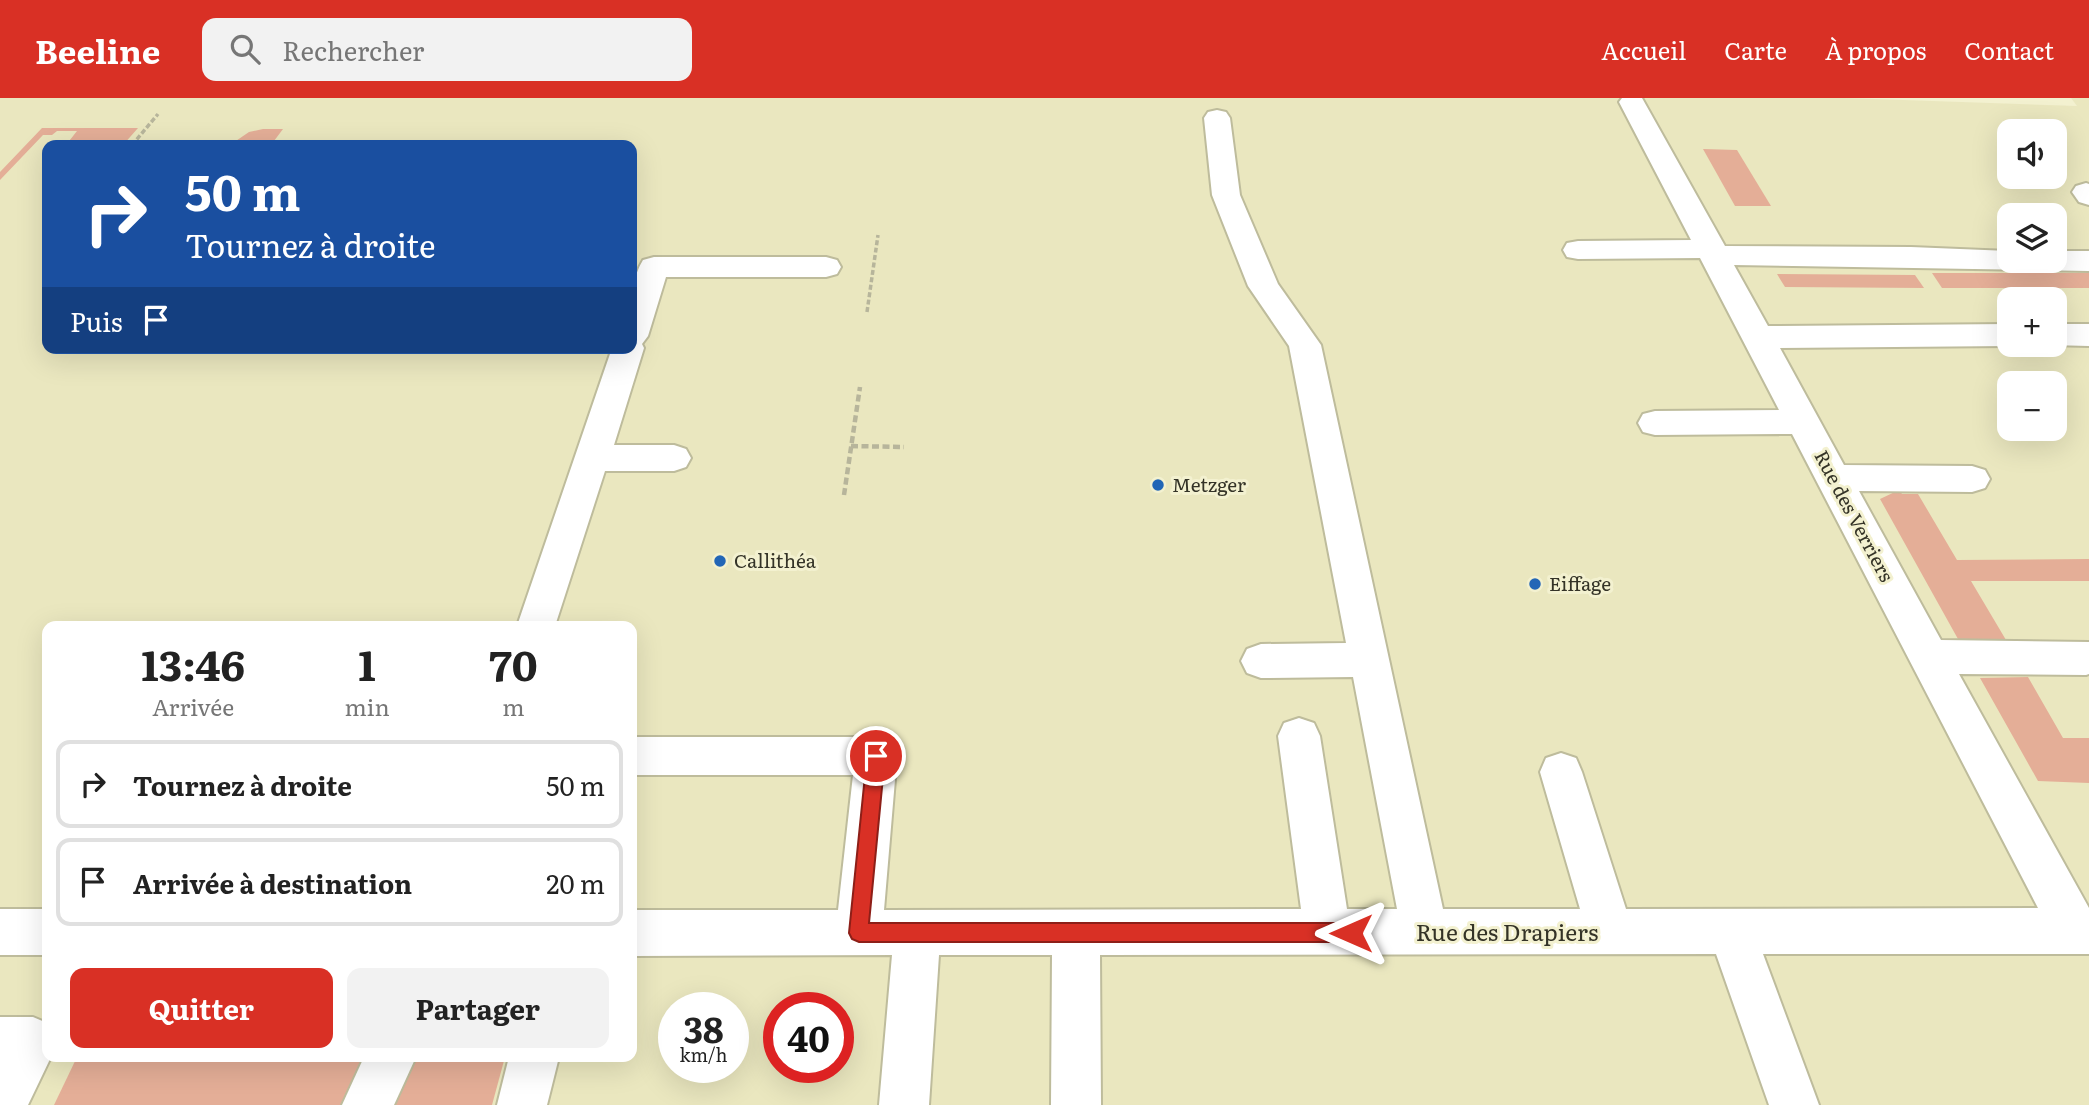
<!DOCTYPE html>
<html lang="fr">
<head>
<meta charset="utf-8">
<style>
	:root { --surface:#fff; --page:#f2f2f2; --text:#222; --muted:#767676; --line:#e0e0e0; --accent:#d93025 }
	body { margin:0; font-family:Literata,serif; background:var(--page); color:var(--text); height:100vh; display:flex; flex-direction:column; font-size:26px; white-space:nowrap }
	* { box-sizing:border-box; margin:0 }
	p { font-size:23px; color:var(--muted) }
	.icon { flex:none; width:38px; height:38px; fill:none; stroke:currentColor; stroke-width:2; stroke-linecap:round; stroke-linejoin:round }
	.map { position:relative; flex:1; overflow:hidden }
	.details { position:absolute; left:42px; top:523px; width:595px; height:441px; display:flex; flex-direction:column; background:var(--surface); border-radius:14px; box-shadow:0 7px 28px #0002 }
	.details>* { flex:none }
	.banner { position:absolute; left:42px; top:42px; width:595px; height:214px; border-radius:14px; box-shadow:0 7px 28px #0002; background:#1a4fa0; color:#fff; overflow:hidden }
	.buttons { position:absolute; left:1997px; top:21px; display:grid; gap:14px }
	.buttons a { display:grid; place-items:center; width:70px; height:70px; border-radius:14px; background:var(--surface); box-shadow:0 7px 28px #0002; font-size:35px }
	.speed { position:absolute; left:658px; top:894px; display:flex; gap:14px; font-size:35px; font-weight:700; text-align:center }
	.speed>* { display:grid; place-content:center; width:91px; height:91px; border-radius:50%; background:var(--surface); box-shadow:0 7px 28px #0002; line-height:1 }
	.speed small { font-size:18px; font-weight:400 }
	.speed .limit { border:10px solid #d22; background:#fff; color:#111 }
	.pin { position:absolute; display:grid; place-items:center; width:60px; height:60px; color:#fff; margin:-30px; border:4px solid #fff; border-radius:50%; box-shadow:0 2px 7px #0007 }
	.me { position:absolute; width:77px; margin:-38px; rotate:270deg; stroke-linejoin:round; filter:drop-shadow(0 0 5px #0008) }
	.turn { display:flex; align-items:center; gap:24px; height:147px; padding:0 28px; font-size:32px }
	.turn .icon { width:91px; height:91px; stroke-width:2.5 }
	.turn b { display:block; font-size:49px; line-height:60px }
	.then { display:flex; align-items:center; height:66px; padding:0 28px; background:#0003; gap:14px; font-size:26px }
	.eta { display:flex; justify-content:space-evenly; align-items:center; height:119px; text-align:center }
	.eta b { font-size:42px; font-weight:700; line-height:49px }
	.primary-button { display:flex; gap:14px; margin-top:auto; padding:14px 28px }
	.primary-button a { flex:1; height:80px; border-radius:14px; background:var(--accent); color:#fff; font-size:28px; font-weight:700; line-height:80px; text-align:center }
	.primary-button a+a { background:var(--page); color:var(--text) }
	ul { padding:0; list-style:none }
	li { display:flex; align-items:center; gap:21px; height:88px; margin:0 14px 10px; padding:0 14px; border:4px solid var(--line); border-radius:14px }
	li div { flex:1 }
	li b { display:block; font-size:26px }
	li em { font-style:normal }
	header { display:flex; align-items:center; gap:42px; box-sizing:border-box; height:98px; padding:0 35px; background:var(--accent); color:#fff }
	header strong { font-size:33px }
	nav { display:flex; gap:38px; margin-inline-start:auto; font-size:24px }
	.search { width:490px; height:63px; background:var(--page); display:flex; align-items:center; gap:18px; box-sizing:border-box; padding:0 24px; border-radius:14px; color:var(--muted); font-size:26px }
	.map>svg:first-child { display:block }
	.built { fill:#eae7bf; fill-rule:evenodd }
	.green { fill:#e4ae97 }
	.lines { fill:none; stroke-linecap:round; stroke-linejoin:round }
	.minor-casing { stroke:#bebc9c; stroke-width:4 }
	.path-far1 { stroke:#b7b59b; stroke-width:3.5; stroke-dasharray:5 2.5; stroke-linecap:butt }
	.path { stroke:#b7b59b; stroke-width:4.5; stroke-dasharray:7 3.5; stroke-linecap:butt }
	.minor { fill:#fff; fill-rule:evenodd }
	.route { fill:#d93025; stroke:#8d1f18; stroke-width:2 }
	.poi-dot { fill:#2266b6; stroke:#f3f1d0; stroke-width:2.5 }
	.labels { text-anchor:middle; stroke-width:6; stroke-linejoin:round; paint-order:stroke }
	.poi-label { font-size:19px; fill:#343327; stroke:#f3f1d0; text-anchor:start }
	.street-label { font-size:19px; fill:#343327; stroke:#f3f1d0 }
	.near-street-label { font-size:23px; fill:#343327; stroke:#f3f1d0 }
</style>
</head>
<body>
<header>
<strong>Beeline</strong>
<div class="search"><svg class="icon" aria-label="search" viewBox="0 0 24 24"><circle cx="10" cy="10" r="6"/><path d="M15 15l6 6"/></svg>Rechercher</div>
<nav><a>Accueil</a><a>Carte</a><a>À propos</a><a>Contact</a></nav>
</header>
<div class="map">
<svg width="2089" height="1007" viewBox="0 0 2089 1007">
	<rect width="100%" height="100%" fill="#f3f1d0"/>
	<path class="built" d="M0 0H1845L2077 8 2071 0H2089V1007H0ZM2009 33H2054V79H2009ZM47 47H632V250H47ZM2009 117H2054V163H2009ZM2009 201H2054V247H2009ZM2009 285H2054V331H2009ZM47 528H632V959H47ZM674 910H733V970H674ZM779 910H838V970H779Z"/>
	<g class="green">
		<path d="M42 30H138L123 47H66L77 33H57L52 37H43L0 82V74Z"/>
		<path d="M263 31H283L271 47H230L249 34Z"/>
		<path d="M1703 51 1737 52 1771 108H1735Z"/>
		<path d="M1932 175H2089V190H1942Z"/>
		<path d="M1777 176 1915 177 1924 190 1785 189Z"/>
		<path d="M1899 392 1902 396H1918L1957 462 2089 461V483H1971L2006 542 1958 541 1880 401Z"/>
		<path d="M2028 579 2063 640H2089V685L2038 683 1980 580Z"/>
		<path d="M77 959H505L492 1007H54Z"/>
	</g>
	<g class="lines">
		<defs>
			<g id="minor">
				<path d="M1622 0H1642L1725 148 1911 149 2009 153V163H2054V153H2089V173L1734 167 1768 228 2009 226V247H2013L2009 248 1780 250 1844 367 1972 368 1985 372 1990 381 1985 390 1972 394 1859 393 1941 542 2089 544V576L2086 577 1959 576 2089 810V856H1763L1819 1007H1769L1716 856 1100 857 1101 1007H1051L1052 857H939L929 1007H879L892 857 632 858V812H838L853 677H632V639H876L891 645 897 658 884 812 1301 811 1278 638 1284 625 1299 620 1314 625 1320 638 1347 811H1397L1353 579 1261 580 1247 575 1241 563 1247 551 1261 546 1346 545 1289 248 1248 188 1212 97 1204 20 1208 14 1217 12 1226 14 1230 20 1240 97 1278 186 1321 247 1443 811H1580L1540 674 1546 660 1561 655 1576 660 1582 674 1626 811 2038 810 1792 336 1655 337 1643 334 1638 325 1643 316 1655 313 1779 312 1700 160 1578 161 1567 159 1563 152 1567 145 1578 143 1691 142 1619 4Z"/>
				<path d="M2086 85 2089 86V107L2079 104 2072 94 2076 88Z"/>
				<path d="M654 159H826L837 162 841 169 837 176 826 179H666L648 238 642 246 644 250 614 347H674L686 351 691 360 686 369 674 373H605L555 528H517L612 250H632C632 221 627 188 643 162Z"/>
				<path d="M2054 226H2089V248L2050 247H2054Z"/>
				<rect x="0" y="811" width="47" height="46"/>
				<path d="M0 919H33L47 925V959H51L28 1007H0Z"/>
				<path d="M364 959H416L394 1007H342Z"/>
				<path d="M509 959H559L547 1007H497Z"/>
			</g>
		</defs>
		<use href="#minor" class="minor-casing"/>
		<g class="path-far1">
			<path d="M132 47 158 16"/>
			<path d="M42 54H47"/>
			<path d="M867 214 878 137"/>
		</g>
		<g class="path">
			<path d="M851 348 904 349"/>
			<path d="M844 397 860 289"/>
		</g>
		<use href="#minor" class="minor"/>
	</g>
	<path class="route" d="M876 650 882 653 885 658 869 825H1351L1358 828 1361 835 1358 842 1351 844H859L852 841 849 835 867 658 870 653Z"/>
	<g class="poi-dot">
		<circle cx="1158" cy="387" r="7"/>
		<circle cx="720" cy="463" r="7"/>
		<circle cx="1535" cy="486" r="7"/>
	</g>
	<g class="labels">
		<g class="poi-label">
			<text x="1172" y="394">Metzger</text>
			<text x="734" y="470">Callithéa</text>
			<text x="1549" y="493">Eiffage</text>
		</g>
		<g class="street-label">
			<text transform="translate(1854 418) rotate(62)" y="7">Rue des Verriers</text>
		</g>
		<g class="near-street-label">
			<text x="1507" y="843">Rue des Drapiers</text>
		</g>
	</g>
</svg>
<div class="buttons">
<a><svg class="icon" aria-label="sound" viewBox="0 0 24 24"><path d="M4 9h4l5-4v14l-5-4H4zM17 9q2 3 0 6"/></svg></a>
<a><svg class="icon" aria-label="layers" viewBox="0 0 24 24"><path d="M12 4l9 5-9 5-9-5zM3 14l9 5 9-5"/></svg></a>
<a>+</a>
<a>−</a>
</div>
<div class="speed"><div>38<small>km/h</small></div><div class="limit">40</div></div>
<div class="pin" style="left:876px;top:658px;background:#d93025"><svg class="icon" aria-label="arrive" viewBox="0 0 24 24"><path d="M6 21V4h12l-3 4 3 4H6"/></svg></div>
<svg class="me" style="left:1351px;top:835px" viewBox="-20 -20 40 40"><path d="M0-17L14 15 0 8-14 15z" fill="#d93025" stroke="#fff" stroke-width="4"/></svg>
<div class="banner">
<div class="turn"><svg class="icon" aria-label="right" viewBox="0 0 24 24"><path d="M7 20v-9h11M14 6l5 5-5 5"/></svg><div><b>50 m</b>Tournez à droite</div></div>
<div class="then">Puis<svg class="icon" aria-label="arrive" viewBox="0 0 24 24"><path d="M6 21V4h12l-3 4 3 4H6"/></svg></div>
</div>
<section class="details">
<div class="eta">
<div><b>13:46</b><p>Arrivée</p></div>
<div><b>1</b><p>min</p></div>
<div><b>70</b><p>m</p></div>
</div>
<ul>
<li><svg class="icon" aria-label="right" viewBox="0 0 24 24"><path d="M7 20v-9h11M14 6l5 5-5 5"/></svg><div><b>Tournez à droite</b></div><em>50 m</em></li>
<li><svg class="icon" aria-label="arrive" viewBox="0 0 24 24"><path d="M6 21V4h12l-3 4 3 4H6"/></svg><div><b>Arrivée à destination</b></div><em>20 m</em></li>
</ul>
<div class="primary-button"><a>Quitter</a><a>Partager</a></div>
</section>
</div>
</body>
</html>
